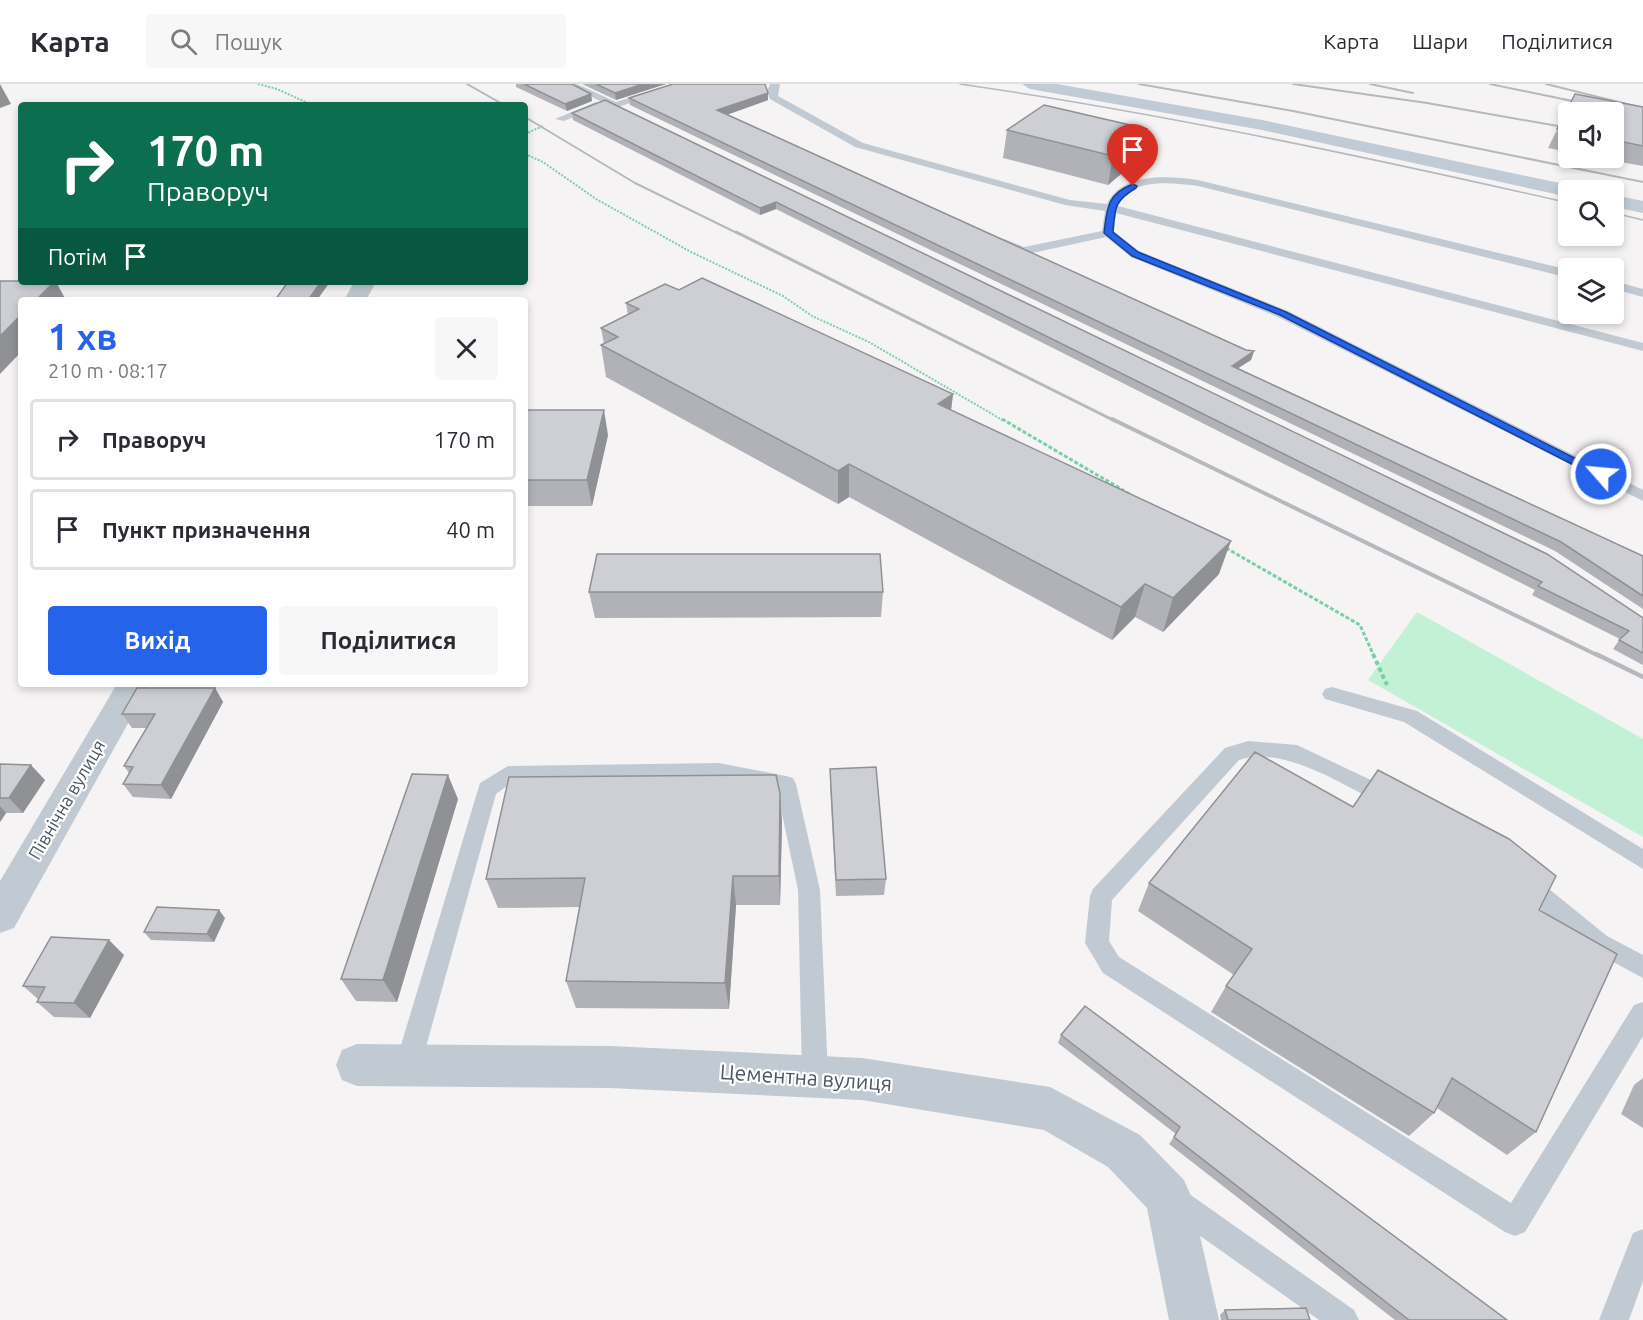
<!DOCTYPE html>
<html lang="uk">
<head>
<meta charset="utf-8">
<style>
	:root { --surface:#fff; --page:#f7f7f7; --text:#2b2b33; --muted:#7c7c81; --line:#e1e1e2; --accent:#2563eb }
	body { margin:0; font-family:Ubuntu,sans-serif; background:var(--page); color:var(--text); height:100vh; display:flex; flex-direction:column; font-size:22px; white-space:nowrap }
	* { box-sizing:border-box; margin:0 }
	p { font-size:20px; color:var(--muted) }
	.icon { flex:none; width:33px; height:33px; fill:none; stroke:currentColor; stroke-width:2; stroke-linecap:round; stroke-linejoin:round }
	.map { position:relative; flex:1; overflow:hidden }
	.panel { position:absolute; left:18px; top:213px; width:510px; height:390px; display:flex; flex-direction:column; background:var(--surface); border-radius:6px; box-shadow:0 3px 9px #0003 }
	.panel>* { flex:none }
	.hud { position:absolute; left:18px; top:18px; width:510px; height:183px; border-radius:6px; box-shadow:0 3px 9px #0003; background:#0b6e4f; color:#fff; overflow:hidden }
	.fabs { position:absolute; left:1558px; top:18px; display:grid; gap:12px }
	.fabs a { display:grid; place-items:center; width:66px; height:66px; border-radius:6px; background:var(--surface); box-shadow:0 3px 9px #0003; font-size:30px }
	.pin { position:absolute; display:grid; place-items:center; width:51px; height:51px; color:#fff; margin:-62px -26px; border-radius:50% 50% 50% 0; rotate:-45deg; box-shadow:0 0 6px #0007 }
	.pin .icon { rotate:45deg }
	.me { position:absolute; width:66px; margin:-33px; rotate:297deg; stroke-linejoin:round; filter:drop-shadow(0 0 4px #0008) }
	.turn { display:flex; align-items:center; gap:21px; height:126px; padding:0 30px; font-size:27px }
	.turn .icon { width:78px; height:78px; stroke-width:2.5 }
	.turn b { display:block; font-size:42px; line-height:51px }
	.then { display:flex; align-items:center; height:57px; padding:0 30px; background:#0003; gap:12px; font-size:22px }
	.round { display:grid; place-items:center; flex:none; width:63px; height:63px; border-radius:6px; background:var(--page) }
	.overview { display:flex; align-items:center; justify-content:space-between; height:102px; padding:0 30px }
	h1 { font-size:36px; font-weight:600; line-height:45px; color:var(--accent) }
	.button { display:flex; gap:12px; margin-top:auto; padding:12px 30px }
	.button a { flex:1; height:69px; border-radius:6px; background:var(--accent); color:#fff; font-size:24px; font-weight:600; line-height:69px; text-align:center }
	.button a+a { background:var(--page); color:var(--text) }
	ul { padding:0; list-style:none }
	li { display:flex; align-items:center; gap:18px; height:81px; margin:0 12px 9px; padding:0 18px; border:3px solid var(--line); border-radius:6px }
	li div { flex:1 }
	li b { display:block; font-size:22px }
	li em { font-style:normal }
	header { display:flex; align-items:center; gap:36px; box-sizing:border-box; height:84px; padding:0 30px; background:var(--surface); border-bottom:2px solid var(--line) }
	header strong { font-size:28px }
	nav { display:flex; gap:33px; margin-inline-start:auto; font-size:21px }
	.search { width:420px; height:54px; background:var(--page); display:flex; align-items:center; gap:15px; box-sizing:border-box; padding:0 21px; border-radius:6px; color:var(--muted); font-size:22px }
	.map>svg:first-child { display:block }
	.green { fill:#c3f1d5 }
	.lines { fill:none; stroke-linecap:round; stroke-linejoin:round }
	.path-far2 { stroke:#7ad0a6; stroke-width:2; stroke-dasharray:2 1.5; stroke-linecap:butt }
	.path-far1 { stroke:#7ad0a6; stroke-width:3; stroke-dasharray:4 2; stroke-linecap:butt }
	.path { stroke:#7ad0a6; stroke-width:4; stroke-dasharray:4.5 3; stroke-linecap:butt }
	.service { fill:#c1cad2; fill-rule:evenodd }
	.minor { fill:#c1cad2; fill-rule:evenodd }
	.secondary { fill:#c1cbd6; fill-rule:evenodd }
	.tram { stroke:#b5b8bd; stroke-width:1.5 }
	.rail-far3 { stroke:#b5b8bd; stroke-width:2 }
	.rail-far2 { stroke:#b5b8bd; stroke-width:3 }
	.rail-far1 { stroke:#b5b8bd; stroke-width:4 }
	.rail { stroke:#b5b8bd; stroke-width:4.5 }
	.wall { fill:#b0b2b7 }
	.shaded-wall { fill:#909195 }
	.building { fill:#cdcfd5; stroke:#909195; stroke-width:1.5 }
	.route { fill:#2563eb; stroke:#184099; stroke-width:1.5 }
	.labels { text-anchor:middle; stroke-width:4.5; stroke-linejoin:round; paint-order:stroke }
	.street-label { font-size:18px; fill:#4a5661; stroke:#fff }
	.near-street-label { font-size:21px; fill:#4a5661; stroke:#fff }
</style>
</head>
<body>
<header>
<strong>Карта</strong>
<div class="search"><svg class="icon" aria-label="search" viewBox="0 0 24 24"><circle cx="10" cy="10" r="6"/><path d="M15 15l6 6"/></svg>Пошук</div>
<nav><a>Карта</a><a>Шари</a><a>Поділитися</a></nav>
</header>
<div class="map">
<svg width="1643" height="1236" viewBox="0 0 1643 1236">
	<rect width="100%" height="100%" fill="#f5f3f3"/>
	<path class="green" d="M1417 528 1643 655V753L1368 596Z"/>
	<g class="lines">
		<g class="path-far2">
			<path d="M258 0 277 5 312 21"/>
			<path d="M525 50 543 42"/>
			<path d="M525 70 543 78 596 115 691 168 783 212 812 232 869 258 1004 337"/>
		</g>
		<g class="path-far1">
			<path d="M1002 335 1133 412"/>
			<path d="M1226 464 1360 541 1374 572"/>
		</g>
		<path class="path" d="M1373 570 1387 601"/>
		<g class="service">
			<path d="M564 0H577L616 18 673 0H688L615 24Z"/>
			<path d="M770 0H780L778 12 863 59 1070 116 1107 120C1122 88 1168 92 1198 96L1569 186V194L1198 102C1172 99 1131 93 1118 122L1643 259V267L1116 129 1114 148 1139 167 1288 227 1643 406V417L1278 233 1131 173 1106 153 1023 171 1000 162 998 159 1004 155 1024 163 1102 147 1105 127 1065 121 855 63 770 15 767 8Z"/>
			<path d="M596 18 601 21 599 23 564 37 555 35Z"/>
			<path d="M1614 197 1643 205V213L1614 205Z"/>
			<path d="M1332 603 1417 627 1643 765V785L1404 638 1325 615 1322 610 1325 605Z"/>
			<path d="M1248 657 1297 661 1396 708 1400 714 1396 720 1389 722 1382 720C1342 701 1284 661 1239 676L1112 816 1109 857 1119 873 1511 1119 1634 921 1643 918V952L1525 1148 1515 1152 1505 1148 1103 889 1085 859 1090 812 1093 805 1225 664Z"/>
			<path d="M719 679 786 692 793 694 796 700 820 806 828 992 824 1001 815 1004 806 1001 802 992 798 806 777 706 719 695 512 698 496 710 421 981 417 990 408 993 399 990 395 981 480 699 508 682Z"/>
			<path d="M1525 789 1533 792 1607 852 1643 871V894L1591 866 1517 806 1514 799 1517 792Z"/>
			<path d="M1175 1103 1185 1107 1354 1226 1359 1236H1319L1165 1127 1161 1117 1165 1107Z"/>
			<path d="M1643 1145V1197L1629 1236H1599L1633 1149Z"/>
		</g>
		<g class="minor">
			<path d="M354 198H376L366 216H344Z"/>
			<path d="M117 600H150L14 844 0 849V797Z"/>
			<path d="M357 960 610 962 862 974 1050 1003 1140 1051 1184 1096 1191 1112 1219 1236H1169L1147 1124 1108 1083 1044 1046 862 1016 610 1004 357 1002 342 996 336 981 342 966Z"/>
		</g>
		<g class="secondary">
			<path d="M1022 0H1057L1262 36 1569 101 1576 103 1578 106H1569V113L1262 46 1030 5Z"/>
			<path d="M1614 111 1643 117V129L1614 123Z"/>
		</g>
		<g class="tram">
			<path d="M960 0C1165 30 1367 73 1569 119"/>
			<path d="M1614 129 1643 136"/>
		</g>
		<g class="rail-far3">
			<path d="M467 0 504 21"/>
			<path d="M1139 0 1293 27 1643 98"/>
			<path d="M1293 0 1427 19 1569 44"/>
			<path d="M1370 0 1413 9"/>
			<path d="M1490 0 1587 20"/>
			<path d="M1546 0 1643 24"/>
			<path d="M525 33 635 99 739 150"/>
		</g>
		<path class="rail-far2" d="M736 148 1115 337"/>
		<path class="rail-far1" d="M1112 335 1599 572"/>
		<path class="rail" d="M1596 570 1643 593"/>
	</g>
	<g class="wall">
		<path d="M516 0H572L591 10 592 17 567 27 516 3Z"/>
		<path d="M582 0H666L616 16Z"/>
		<path d="M768 9V16L726 31 1246 266 1254 267 1251 276 1238 284 1643 472V525L1555 467 630 21 629 14Z"/>
		<path d="M1575 10 1643 23V82L1598 74H1614V28H1569V68L1548 64Z"/>
		<path d="M605 16 1643 534V581L1613 565 1620 555 1532 511 1535 506 776 125 760 131 573 36 572 29Z"/>
		<path d="M1007 46 1141 73 1108 101 1003 74Z"/>
		<path d="M679 206 953 310 951 326 1219 490 1163 548 1135 533 1112 556 849 413 838 420 606 293 601 261 604 260 601 244 628 231 626 219Z"/>
		<path d="M525 326 608 351 592 422H525Z"/>
		<path d="M589 508H883L881 533 595 534Z"/>
		<path d="M215 604 223 618 171 715 133 713 123 700 129 689 124 682 147 644H132L122 630Z"/>
		<path d="M0 680 45 696 23 729H6L0 738Z"/>
		<path d="M830 685 886 795 884 811 836 812 830 701Z"/>
		<path d="M780 709 782 739 780 821H736L729 925 576 924 566 897 580 823 498 824 486 795Z"/>
		<path d="M458 715 397 918 356 917 341 895Z"/>
		<path d="M1149 799 1536 1048 1507 1071 1437 1024 1434 1029 1409 1052 1211 928 1226 902 1234 891 1138 827Z"/>
		<path d="M225 834 214 858 151 856 144 848Z"/>
		<path d="M124 871 90 934 54 933 37 918 38 915 23 902Z"/>
		<path d="M1061 951 1507 1236H1395L1169 1060 1176 1050 1058 959Z"/>
		<path d="M1643 994V1044L1621 1030 1634 1001Z"/>
		<path d="M1225 1226 1310 1236H1221L1220 1231Z"/>
	</g>
	<g class="shaded-wall">
		<path d="M0 0 11 20 0 24Z"/>
		<path d="M643 0H666L616 16 615 9Z"/>
		<path d="M768 9V16L718 34 717 26Z"/>
		<path d="M591 10 592 17 567 27 565 20Z"/>
		<path d="M1147 45 1141 73 1108 101 1113 72Z"/>
		<path d="M776 118V125L760 131V124Z"/>
		<path d="M54 198H56L66 216H36Z"/>
		<path d="M321 198H330L317 216H308Z"/>
		<path d="M21 231V268L0 290V252Z"/>
		<path d="M1254 267 1251 276 1229 290 1232 282Z"/>
		<path d="M953 310 949 342 938 320Z"/>
		<path d="M604 326 608 351 592 422 587 396Z"/>
		<path d="M849 380V413L838 420V387Z"/>
		<path d="M1231 457 1219 490 1163 548 1173 514Z"/>
		<path d="M1145 500 1135 533 1112 556 1121 523Z"/>
		<path d="M215 604 223 618 171 715 161 701Z"/>
		<path d="M31 681 45 696 23 729 9 714Z"/>
		<path d="M448 691 458 715 397 918 383 896Z"/>
		<path d="M780 709 782 739 780 821 779 792Z"/>
		<path d="M0 722 6 729 0 738Z"/>
		<path d="M733 792 736 821 729 925 725 899Z"/>
		<path d="M219 826 225 834 214 858 207 850Z"/>
		<path d="M109 856 124 871 90 934 74 919Z"/>
	</g>
	<g class="building">
		<path d="M524 0H572L591 10 565 20Z"/>
		<path d="M596 0H643L615 9Z"/>
		<path d="M673 0H765L768 9 717 26 1246 266 1254 267 1232 282 1643 472V512L1561 458 629 14Z"/>
		<path d="M1575 10 1643 23V62L1614 56V28H1569V47L1557 45Z"/>
		<path d="M605 16 1547 470 1643 534V569L1619 556 1629 547 1538 502 1542 498 776 118 760 124 572 29Z"/>
		<path d="M1044 21 1147 45 1113 72 1007 46Z"/>
		<path d="M702 194 953 310 938 320 1231 457 1173 514 1145 500 1121 523 849 380 838 387 601 261 618 253 601 244 639 225 626 219 665 200 679 206Z"/>
		<path d="M0 197H21V198H54L36 216H21V231L0 252Z"/>
		<path d="M288 198H321L308 216H275Z"/>
		<path d="M525 326H604L587 396H525Z"/>
		<path d="M597 470H880L883 508H589Z"/>
		<path d="M137 604H215L161 701 123 700 133 683 124 682 155 630H122Z"/>
		<path d="M1255 668 1353 723 1378 686 1509 755 1556 792 1539 826 1617 870 1536 1048 1452 994 1434 1029 1226 902 1252 865 1149 799Z"/>
		<path d="M0 680 31 681 9 714H0Z"/>
		<path d="M876 683 886 795 836 796 830 685Z"/>
		<path d="M412 690 448 691 383 896 341 895Z"/>
		<path d="M776 691 780 709 779 792H733L725 899 566 897 585 794 486 795 509 693Z"/>
		<path d="M157 823 219 826 207 850 144 848Z"/>
		<path d="M51 853 109 856 74 919 37 918 45 903 23 902Z"/>
		<path d="M1085 922 1507 1236H1409L1174 1053 1180 1043 1061 951Z"/>
		<path d="M1306 1224 1310 1236H1228L1225 1226Z"/>
	</g>
	<path class="route" d="M1133 100 1137 102 1136 104C1114 117 1115 124 1113 148L1138 168 1286 228 1606 390 1605 393H1597L1280 231 1132 172 1104 149C1107 124 1107 110 1133 100Z"/>
	<g class="labels">
		<g class="street-label">
			<text transform="translate(67 716) rotate(-60)" y="6">Північна вулиця</text>
		</g>
		<g class="near-street-label">
			<text transform="translate(806 994) rotate(4)" y="7">Цементна вулиця</text>
		</g>
	</g>
</svg>
<div class="fabs">
<a><svg class="icon" aria-label="sound" viewBox="0 0 24 24"><path d="M4 9h4l5-4v14l-5-4H4zM17 9q2 3 0 6"/></svg></a>
<a><svg class="icon" aria-label="search" viewBox="0 0 24 24"><circle cx="10" cy="10" r="6"/><path d="M15 15l6 6"/></svg></a>
<a><svg class="icon" aria-label="layers" viewBox="0 0 24 24"><path d="M12 4l9 5-9 5-9-5zM3 14l9 5 9-5"/></svg></a>
</div>
<div class="pin" style="left:1133px;top:102px;background:#d93025"><svg class="icon" aria-label="arrive" viewBox="0 0 24 24"><path d="M6 21V4h12l-3 4 3 4H6"/></svg></div>
<svg class="me" style="left:1601px;top:390px" viewBox="-20 -20 40 40"><circle r="17" fill="#2563eb" stroke="#fff" stroke-width="3"/><path d="M0-11L8 9 0 5-8 9z" fill="#fff"/></svg>
<div class="hud">
<div class="turn"><svg class="icon" aria-label="right" viewBox="0 0 24 24"><path d="M7 20v-9h11M14 6l5 5-5 5"/></svg><div><b>170 m</b>Праворуч</div></div>
<div class="then">Потім<svg class="icon" aria-label="arrive" viewBox="0 0 24 24"><path d="M6 21V4h12l-3 4 3 4H6"/></svg></div>
</div>
<section class="panel">
<div class="overview"><div><h1>1 хв</h1><p>210 m · 08:17</p></div><a class="round"><svg class="icon" aria-label="close" viewBox="0 0 24 24"><path d="M6 6l12 12M18 6L6 18"/></svg></a></div>
<ul>
<li><svg class="icon" aria-label="right" viewBox="0 0 24 24"><path d="M7 20v-9h11M14 6l5 5-5 5"/></svg><div><b>Праворуч</b></div><em>170 m</em></li>
<li><svg class="icon" aria-label="arrive" viewBox="0 0 24 24"><path d="M6 21V4h12l-3 4 3 4H6"/></svg><div><b>Пункт призначення</b></div><em>40 m</em></li>
</ul>
<div class="button"><a>Вихід</a><a>Поділитися</a></div>
</section>
</div>
</body>
</html>
